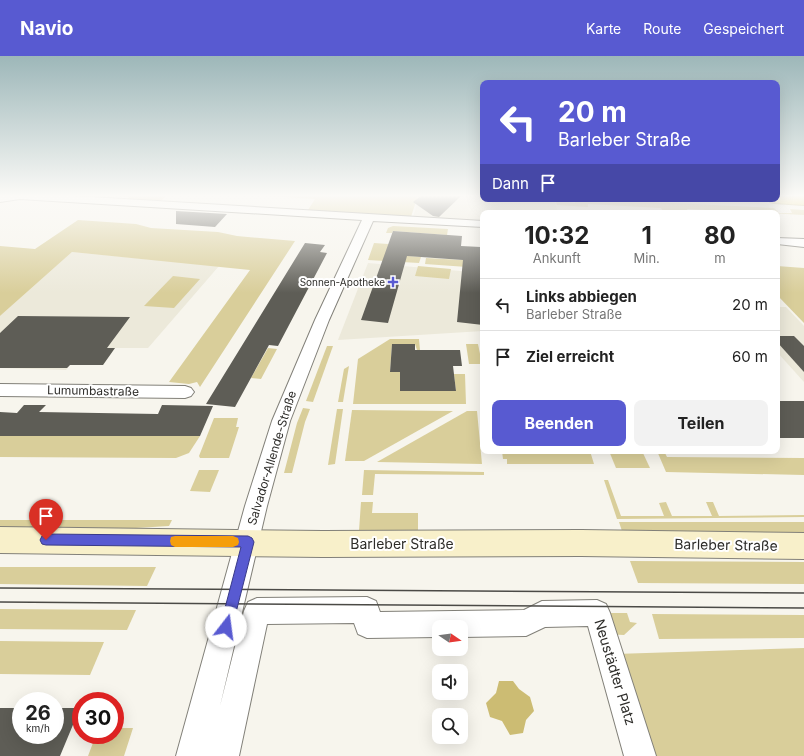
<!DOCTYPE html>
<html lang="de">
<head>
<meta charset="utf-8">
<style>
	:root { --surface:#fff; --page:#f2f2f2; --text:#222; --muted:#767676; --line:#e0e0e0; --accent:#585ad1 }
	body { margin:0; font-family:Inter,sans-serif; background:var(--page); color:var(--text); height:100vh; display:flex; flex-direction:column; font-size:15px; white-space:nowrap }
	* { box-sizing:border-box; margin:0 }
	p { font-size:13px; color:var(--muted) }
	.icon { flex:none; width:22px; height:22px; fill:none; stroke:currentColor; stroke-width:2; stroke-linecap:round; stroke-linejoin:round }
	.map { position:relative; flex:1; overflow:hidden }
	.drawer { position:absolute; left:480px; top:154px; width:300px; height:244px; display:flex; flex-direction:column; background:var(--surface); border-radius:8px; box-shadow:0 4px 16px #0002 }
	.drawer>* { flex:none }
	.hud { position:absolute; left:480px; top:24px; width:300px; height:122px; border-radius:8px; box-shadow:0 4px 16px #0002; background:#585ad1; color:#fff; overflow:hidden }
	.needle { width:26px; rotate:103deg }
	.tools { position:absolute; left:432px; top:564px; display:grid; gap:8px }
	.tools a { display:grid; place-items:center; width:36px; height:36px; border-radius:8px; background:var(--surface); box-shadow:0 4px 16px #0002; font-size:20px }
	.speed { position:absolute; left:12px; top:636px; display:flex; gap:8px; font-size:20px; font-weight:700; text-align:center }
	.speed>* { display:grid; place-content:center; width:52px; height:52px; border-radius:50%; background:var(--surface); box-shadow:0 4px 16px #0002; line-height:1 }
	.speed small { font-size:10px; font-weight:400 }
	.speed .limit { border:6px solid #d22; background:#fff; color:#111 }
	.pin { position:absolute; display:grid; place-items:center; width:34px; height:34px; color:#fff; margin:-41px -17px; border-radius:50% 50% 50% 0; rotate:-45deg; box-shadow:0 0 4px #0007 }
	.pin .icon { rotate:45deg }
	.me { position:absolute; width:44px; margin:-22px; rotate:15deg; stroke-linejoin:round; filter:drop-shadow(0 0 3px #0008) }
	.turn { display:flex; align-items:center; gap:14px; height:84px; padding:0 12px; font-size:18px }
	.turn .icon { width:52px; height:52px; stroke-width:2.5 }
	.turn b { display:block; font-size:28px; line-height:34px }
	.then { display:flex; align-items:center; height:38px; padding:0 12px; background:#0003; gap:8px; font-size:15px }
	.eta { display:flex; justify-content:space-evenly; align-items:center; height:68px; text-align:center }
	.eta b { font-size:24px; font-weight:700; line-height:28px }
	.action { display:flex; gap:8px; margin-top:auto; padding:8px 12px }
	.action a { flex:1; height:46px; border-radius:8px; background:var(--accent); color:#fff; font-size:16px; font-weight:700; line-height:46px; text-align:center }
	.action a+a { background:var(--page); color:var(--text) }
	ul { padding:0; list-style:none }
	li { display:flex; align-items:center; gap:12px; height:52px; padding:0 12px; border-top:1px solid var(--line) }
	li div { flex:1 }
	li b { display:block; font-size:15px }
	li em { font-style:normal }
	header { display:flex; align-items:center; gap:24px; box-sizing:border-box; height:56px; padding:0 20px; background:var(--accent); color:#fff }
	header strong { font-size:19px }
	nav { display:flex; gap:22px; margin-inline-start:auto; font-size:14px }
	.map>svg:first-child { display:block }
	.built { fill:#ece9da }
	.green { fill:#d9ce9a }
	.water { fill:#ccbc73 }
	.building { fill:#5e5d56 }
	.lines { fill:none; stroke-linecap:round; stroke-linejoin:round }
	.street-casing { stroke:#828079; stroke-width:2 }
	.secondary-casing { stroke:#828079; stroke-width:2 }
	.highway-casing { stroke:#a69541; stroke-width:2 }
	.street { fill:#fff; fill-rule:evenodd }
	.secondary { fill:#f8f0ca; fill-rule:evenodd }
	.highway { fill:#e7cd4e; fill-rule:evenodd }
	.tram { stroke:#4b4a46; stroke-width:1.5 }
	.route { fill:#585ad1; stroke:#393a88 }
	.slow { fill:#f59e0b }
	.poi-dot { fill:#585ad1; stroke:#fff; stroke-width:1.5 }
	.labels { text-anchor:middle; stroke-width:4; stroke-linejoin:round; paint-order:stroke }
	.far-poi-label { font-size:10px; fill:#2e2d2a; stroke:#fff; text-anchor:end }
	.street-label { font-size:12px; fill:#2e2d2a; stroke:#fff }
	.near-street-label { font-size:14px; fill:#2e2d2a; stroke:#fff }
</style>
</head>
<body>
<header>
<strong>Navio</strong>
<nav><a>Karte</a><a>Route</a><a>Gespeichert</a></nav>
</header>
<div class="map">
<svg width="804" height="700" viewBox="0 0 804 700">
	<rect width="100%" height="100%" fill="#f7f5ed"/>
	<g class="built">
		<path d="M420 139H483V143H554L558 157H483V165L413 161Z"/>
		<path d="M72 196 219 210 148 292H115L103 309H70L66 314 0 312V260Z"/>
		<path d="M368 207 483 217V275L338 284Z"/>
		<path d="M777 251H786L804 270V326L777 296Z"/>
	</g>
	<g class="green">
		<path d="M107 139H168L159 146 126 144 129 141Z"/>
		<path d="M251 139H418L411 161 308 154 315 143Z"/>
		<path d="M555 143H568L569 146 575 147 574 143H593L774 152 779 157H792L790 153 804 154V159L687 153 689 157H664L661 152 588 148V151L557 149Z"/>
		<path d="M78 164 136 168 151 172 218 176 237 180 295 185 200 331 197 326 189 328 169 326 250 214 72 196 0 260V190L35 193Z"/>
		<path d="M393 170 448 173 447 179 393 175 392 177H386L388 172Z"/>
		<path d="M374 187 388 188 395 199 421 201 419 207 368 204Z"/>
		<path d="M426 202 481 205V212L425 208Z"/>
		<path d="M418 210 451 213 449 223 415 220Z"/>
		<path d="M777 210 804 212V267L777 239Z"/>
		<path d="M173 220 200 223 174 252 144 250Z"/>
		<path d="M390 283H419L420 294H417L415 288H392L390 315 400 316 456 335 454 318H465L466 348H353L358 303Z"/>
		<path d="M466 288H478L482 308H469Z"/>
		<path d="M327 290H333L313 346 306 345Z"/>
		<path d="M268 292 277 293 261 323 251 322Z"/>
		<path d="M349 310 343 346H338L344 313Z"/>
		<path d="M303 352 310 353 305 366 292 417H284L297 367Z"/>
		<path d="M337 353H343L335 408 328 409Z"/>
		<path d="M352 354 453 355 364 405H345Z"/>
		<path d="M467 355H477L482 408 377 406Z"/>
		<path d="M214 362H238L236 371H239L229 402H200L199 400Z"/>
		<path d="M0 380H200L189 397 176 402 0 401Z"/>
		<path d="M502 395H590L594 408H507V403H503Z"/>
		<path d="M609 395H642L650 412H616Z"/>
		<path d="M657 395H664L667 401 804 402V419L666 416Z"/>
		<path d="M199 414H219L210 436 190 435Z"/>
		<path d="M364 414 484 416V419L375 418 373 439H362Z"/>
		<path d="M604 424H608L621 460H664L659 447 666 446 672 460H712L706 446H713L719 460 804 459V461L617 463Z"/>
		<path d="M361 446H373L372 457H418V476L359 475Z"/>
		<path d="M0 464H172L169 470 136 472H0Z"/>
		<path d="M619 466H804V477L622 475Z"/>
		<path d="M630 505 804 506V528L638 527Z"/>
		<path d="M0 511H156L147 530 0 528Z"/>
		<path d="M0 553 136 554 127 574 0 573Z"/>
		<path d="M597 557H627L630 566 637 567 624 579 604 578Z"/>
		<path d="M652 558 804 559V582L659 583Z"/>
		<path d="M0 585 104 586 90 619 0 618Z"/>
		<path d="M804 592V700H652L615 598Z"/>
		<path d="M115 672H133L124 700H88L96 679H115Z"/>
	</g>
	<path class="water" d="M499 625H513L519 633 530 641 534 655 526 664 523 677 510 679 502 665 490 661 486 647 496 637Z"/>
	<g class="building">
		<path d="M422 139H462L439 161 433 160 413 146Z"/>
		<path d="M176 155 227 158 215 171 176 168Z"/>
		<path d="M393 175 462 180 461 190 481 191 480 220H483V269L457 266 463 204 407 200 388 267 361 264Z"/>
		<path d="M305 187 325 189 320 196 327 197 278 290 269 289 235 351 206 348Z"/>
		<path d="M18 260 130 261 107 292H115L103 309H70L67 312H0V277Z"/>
		<path d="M777 280H794L804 290V316L777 286Z"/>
		<path d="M392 288H415V294H460L462 310H453L456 335H400V316H390Z"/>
		<rect x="777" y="345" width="27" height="37"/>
		<path d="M24 349H46L39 356 158 358 162 349 213 350 200 380H0V356L17 357Z"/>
		<path d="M0 652H21V679H55V652H80L60 700H0Z"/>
	</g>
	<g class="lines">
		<defs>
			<g id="street">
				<path d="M5 139H58L483 165V171L373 165 329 264 290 365 267 450 220 650 244 555 248 546 257 542 367 541 376 545 380 556 524 554 542 545 597 544 606 548 610 557 656 700H624L588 570 545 571 526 580 461 581V571H439V581L367 582 358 578 354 567 267 568 239 700H176L245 450 272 365 315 264 362 164 20 143 0 146V140Z"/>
				<path d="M777 182 804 183V191L777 188Z"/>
				<path d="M0 328 185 330 191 332 194 336 191 340 185 342 0 340Z"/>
			</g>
			<path id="secondary" d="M0 471 323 475 581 474 804 477V503L581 500 323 501 0 497Z"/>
			<path id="highway" d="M777 140 804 141V149L774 147 770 146 768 143H777Z"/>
		</defs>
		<use href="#street" class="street-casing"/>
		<use href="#secondary" class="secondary-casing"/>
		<use href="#highway" class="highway-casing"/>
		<use href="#street" class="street"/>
		<use href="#secondary" class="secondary"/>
		<use href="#highway" class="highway"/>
		<g class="tram">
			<path d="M0 532 804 537"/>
			<path d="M0 546 804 552"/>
		</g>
	</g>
	<linearGradient id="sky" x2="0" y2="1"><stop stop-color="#9db7b9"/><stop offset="0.59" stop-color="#fbfaf7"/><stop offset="1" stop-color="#fbfaf7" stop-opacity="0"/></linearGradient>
	<rect width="804" height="237" fill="url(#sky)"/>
	<path class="route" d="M46 478 248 480 252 482 254 486 231 576 226 578 222 576 220 571 241 491 46 489 42 488 40 484 42 480Z"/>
	<path class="slow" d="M175 480H233L238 482 239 486 238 489 233 491H175L171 489 170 485 171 481Z"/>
	<path class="poi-dot" d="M391 220h4v4h4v4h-4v4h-4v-4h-4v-4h4z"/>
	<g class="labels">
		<g class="far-poi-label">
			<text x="385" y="230">Sonnen-Apotheke</text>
		</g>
		<g class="street-label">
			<text transform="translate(93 335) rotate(1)" y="4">Lumumbastraße</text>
			<text transform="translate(272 402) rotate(-73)" y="4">Salvador-Allende-Straße</text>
		</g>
		<g class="near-street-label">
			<text x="402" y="493">Barleber Straße</text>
			<text transform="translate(726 489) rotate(1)" y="5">Barleber Straße</text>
			<text transform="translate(615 616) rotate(73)" y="5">Neustädter Platz</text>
		</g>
	</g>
</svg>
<div class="tools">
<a><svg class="needle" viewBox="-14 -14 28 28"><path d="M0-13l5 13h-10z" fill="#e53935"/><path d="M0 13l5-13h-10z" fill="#767676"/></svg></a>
<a><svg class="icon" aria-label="sound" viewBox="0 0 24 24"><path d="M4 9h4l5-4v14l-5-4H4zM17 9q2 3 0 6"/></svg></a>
<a><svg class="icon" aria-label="search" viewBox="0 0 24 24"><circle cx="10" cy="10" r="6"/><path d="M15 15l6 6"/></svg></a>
</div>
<div class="speed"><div>26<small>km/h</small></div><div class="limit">30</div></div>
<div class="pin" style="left:46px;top:484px;background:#d93025"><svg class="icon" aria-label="arrive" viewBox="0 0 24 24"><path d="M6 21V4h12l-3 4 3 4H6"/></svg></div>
<svg class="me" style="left:226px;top:571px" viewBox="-20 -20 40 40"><circle r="19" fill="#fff"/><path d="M0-13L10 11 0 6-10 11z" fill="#585ad1"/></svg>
<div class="hud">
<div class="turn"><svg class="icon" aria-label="left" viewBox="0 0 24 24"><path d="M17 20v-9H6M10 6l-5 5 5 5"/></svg><div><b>20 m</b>Barleber Straße</div></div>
<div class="then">Dann<svg class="icon" aria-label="arrive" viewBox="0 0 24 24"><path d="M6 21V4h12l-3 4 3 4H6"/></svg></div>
</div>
<section class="drawer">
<div class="eta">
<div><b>10:32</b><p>Ankunft</p></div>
<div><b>1</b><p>Min.</p></div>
<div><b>80</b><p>m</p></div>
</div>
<ul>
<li><svg class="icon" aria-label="left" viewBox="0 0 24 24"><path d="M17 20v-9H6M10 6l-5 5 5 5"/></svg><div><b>Links abbiegen</b><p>Barleber Straße</p></div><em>20 m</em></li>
<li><svg class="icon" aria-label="arrive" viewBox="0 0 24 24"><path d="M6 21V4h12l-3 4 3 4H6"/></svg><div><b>Ziel erreicht</b></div><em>60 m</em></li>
</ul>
<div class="action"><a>Beenden</a><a>Teilen</a></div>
</section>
</div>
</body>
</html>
